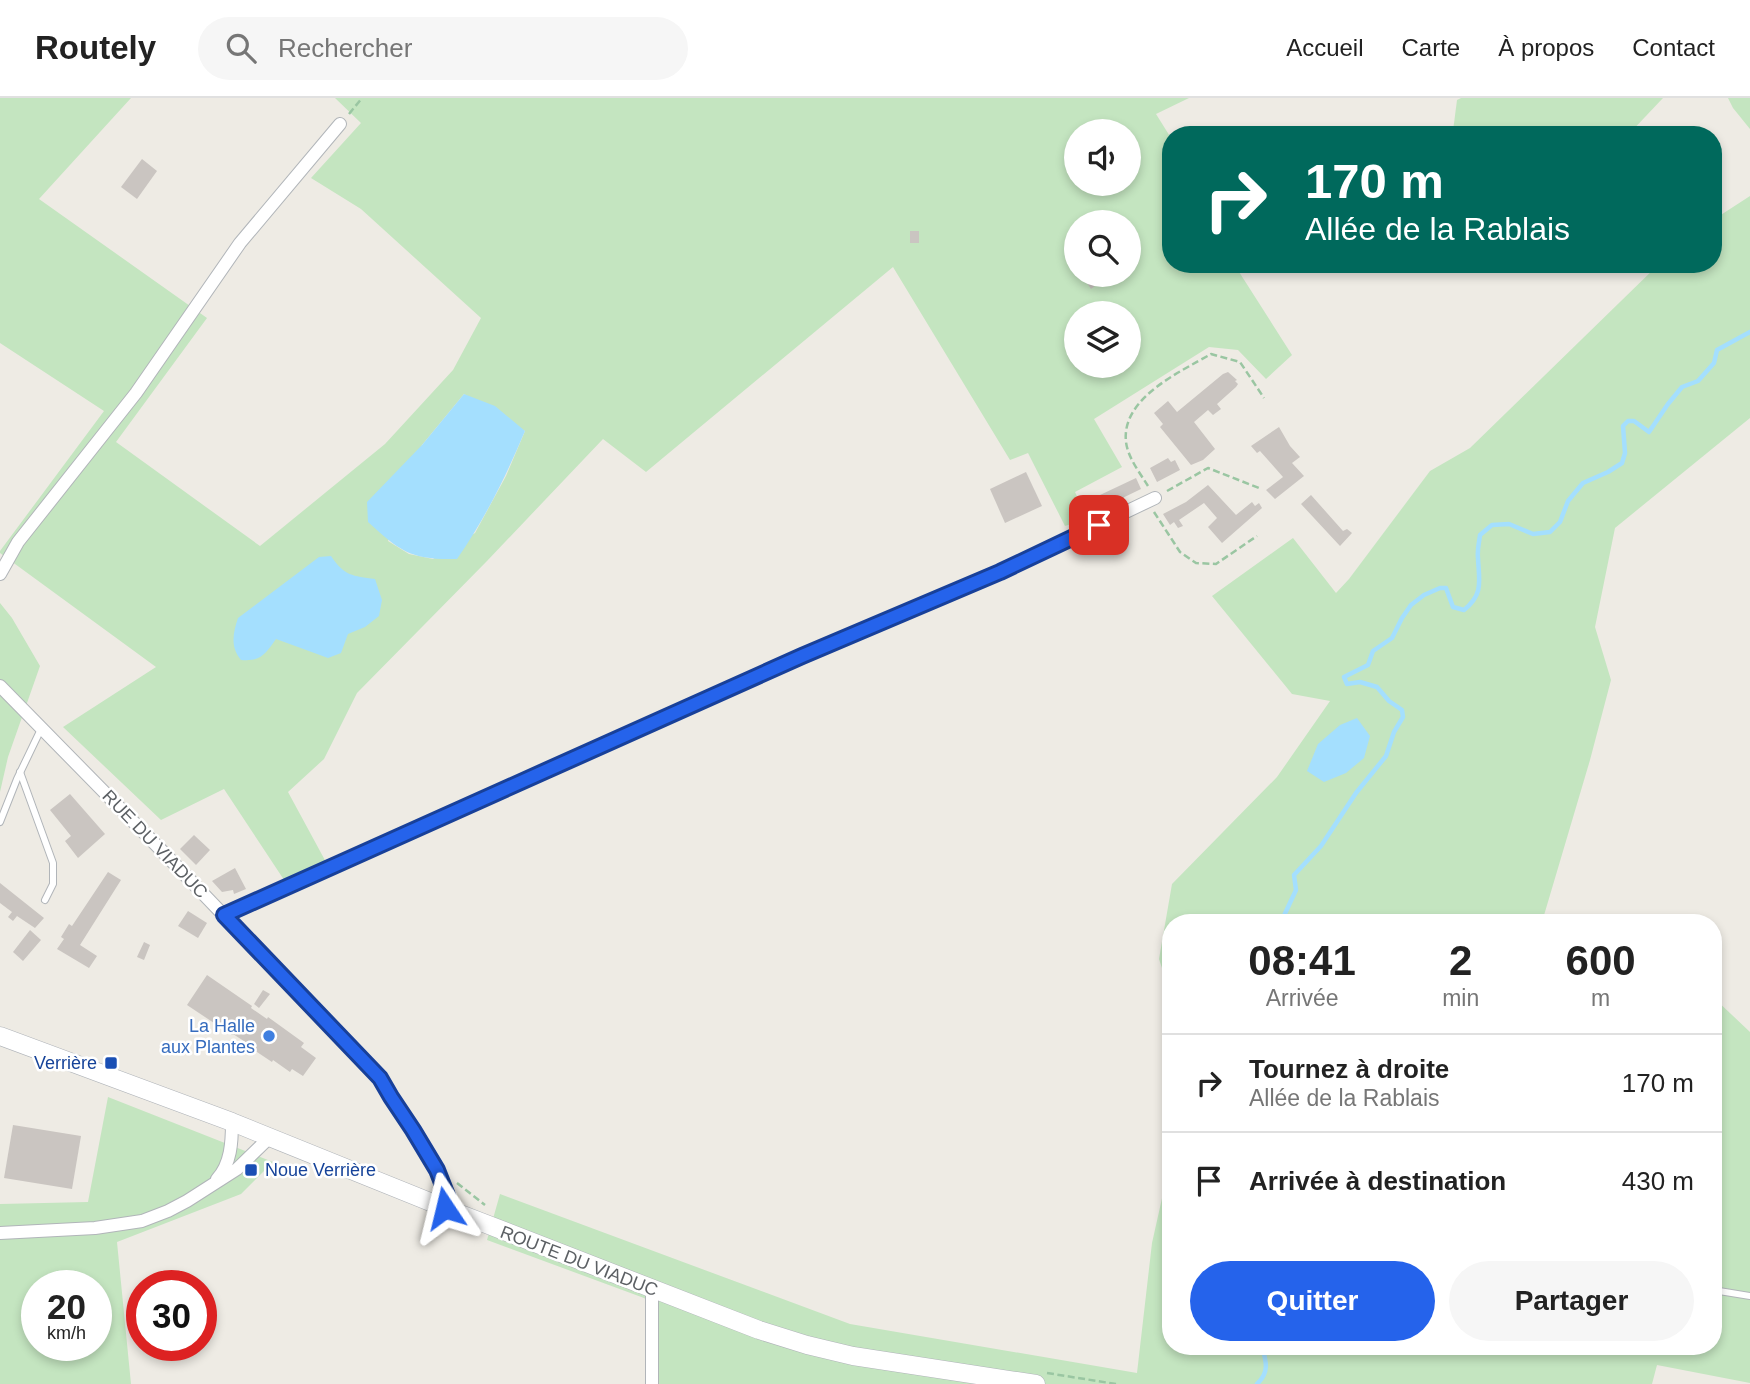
<!DOCTYPE html>
<html lang="fr">
<head>
<meta charset="utf-8">
<style>
	:root { --surface:#fff; --page:#f6f6f6; --text:#222; --muted:#767676; --line:#e0e0e0; --accent:#2563eb }
	body { margin:0; font-family:Helvetica,sans-serif; background:var(--page); color:var(--text); height:100vh; display:flex; flex-direction:column; font-size:26px; white-space:nowrap }
	* { box-sizing:border-box; margin:0 }
	p { font-size:23px; color:var(--muted) }
	.icon { flex:none; width:38px; height:38px; fill:none; stroke:currentColor; stroke-width:2; stroke-linecap:round; stroke-linejoin:round }
	.map { position:relative; flex:1; overflow:hidden }
	.details { position:absolute; left:1162px; top:816px; width:560px; height:441px; display:flex; flex-direction:column; background:var(--surface); border-radius:28px; box-shadow:0 4px 10px #0003 }
	.details>* { flex:none }
	.top-card { position:absolute; left:1162px; top:28px; width:560px; height:147px; border-radius:28px; box-shadow:0 4px 10px #0003; background:#00695c; color:#fff; overflow:hidden }
	.controls { position:absolute; left:1064px; top:21px; display:grid; gap:14px }
	.controls a { display:grid; place-items:center; width:77px; height:77px; border-radius:50%; background:var(--surface); box-shadow:0 4px 10px #0003; font-size:35px }
	.speed { position:absolute; left:21px; top:1172px; display:flex; gap:14px; font-size:35px; font-weight:700; text-align:center }
	.speed>* { display:grid; place-content:center; width:91px; height:91px; border-radius:50%; background:var(--surface); box-shadow:0 4px 10px #0003; line-height:1 }
	.speed small { font-size:18px; font-weight:400 }
	.speed .limit { border:10px solid #d22; background:#fff; color:#111 }
	.pin { position:absolute; display:grid; place-items:center; width:60px; height:60px; color:#fff; margin:-30px; border-radius:14px; box-shadow:0 4px 10px #0006 }
	.me { position:absolute; width:77px; margin:-38px; rotate:350deg; stroke-linejoin:round; filter:drop-shadow(0 0 5px #0008) }
	.turn { display:flex; align-items:center; gap:24px; height:147px; padding:0 28px; font-size:32px }
	.turn .icon { width:91px; height:91px; stroke-width:2.5 }
	.turn b { display:block; font-size:49px; line-height:60px }
	.eta { display:flex; justify-content:space-evenly; align-items:center; height:119px; text-align:center }
	.eta b { font-size:42px; font-weight:700; line-height:49px }
	.action { display:flex; gap:14px; margin-top:auto; padding:14px 28px }
	.action a { flex:1; height:80px; border-radius:42px; background:var(--accent); color:#fff; font-size:28px; font-weight:700; line-height:80px; text-align:center }
	.action a+a { background:var(--page); color:var(--text) }
	ul { padding:0; list-style:none }
	li { display:flex; align-items:center; gap:21px; height:98px; padding:0 28px; border-top:2px solid var(--line) }
	li div { flex:1 }
	li b { display:block; font-size:26px }
	li em { font-style:normal }
	header { display:flex; align-items:center; gap:42px; box-sizing:border-box; height:98px; padding:0 35px; background:var(--surface); border-bottom:2px solid var(--line) }
	header strong { font-size:33px }
	nav { display:flex; gap:38px; margin-inline-start:auto; font-size:24px }
	.search { width:490px; height:63px; background:var(--page); display:flex; align-items:center; gap:18px; box-sizing:border-box; padding:0 24px; border-radius:38px; color:var(--muted); font-size:26px }
	.map>svg:first-child { display:block }
	.green { fill:#c4e5c0; fill-rule:evenodd }
	.water { fill:#a4dffe }
	.lines { fill:none; stroke-linecap:round; stroke-linejoin:round }
	.stream { stroke:#a4dffe; stroke-width:4.5 }
	.building { fill:#cac5c1 }
	.lane-casing { stroke:#b1b5b9; stroke-width:8 }
	.street-casing { stroke:#b1b5b9; stroke-width:14 }
	.secondary-casing { stroke:#b0b4b9; stroke-width:19 }
	.path { stroke:#9ac6a2; stroke-width:2.5; stroke-dasharray:7 3.5; stroke-linecap:butt }
	.lane { stroke:#fff; stroke-width:6 }
	.street { stroke:#fff; stroke-width:12 }
	.secondary { stroke:#fff; stroke-width:18 }
	.route-casing { stroke:#184099; stroke-width:18 }
	.route { stroke:#2563eb; stroke-width:12 }
	.shop-dot { fill:#3f7fe0; stroke:#fff; stroke-width:2.5 }
	.transit-dot { fill:#1a4fb4; stroke:#fff; stroke-width:2.5 }
	.labels { text-anchor:middle; stroke-width:5; stroke-linejoin:round; paint-order:stroke }
	.street-label { font-size:18px; fill:#5c6064; stroke:#fff }
	.shop-label { font-size:18px; fill:#366cbe; stroke:#fff; text-anchor:end }
	.transit-label { font-size:18px; fill:#164399; stroke:#fff; text-anchor:end }
</style>
</head>
<body>
<header>
<strong>Routely</strong>
<div class="search"><svg class="icon" aria-label="search" viewBox="0 0 24 24"><circle cx="10" cy="10" r="6"/><path d="M15 15l6 6"/></svg>Rechercher</div>
<nav><a>Accueil</a><a>Carte</a><a>À propos</a><a>Contact</a></nav>
</header>
<div class="map">
<svg width="1750" height="1286" viewBox="0 0 1750 1286">
	<rect width="100%" height="100%" fill="#eeebe4"/>
	<g class="green">
		<path d="M0 0H131L39 101 207 220 116 344 260 448 385 346 453 272 481 220 361 111 311 80 361 25 335 0H1189L1156 16 1171 40V166H1234L1292 257 1266 281 1238 252 1209 249 1094 321 1122 369 1075 394 1087 421 1065 428 1028 355 1010 362 893 169 646 374 603 341 487 463 357 595 324 661 288 694 333 777 292 794 224 691 161 722 63 629 156 569 0 455V453L104 313 0 245ZM1076 33H1129V86H1076ZM1076 124H1129V177H1076ZM1076 215H1129V268H1076ZM464 296 525 333 506 378 475 435 433 461 409 456 388 443 422 347Z"/>
		<path d="M1461 0H1663L1628 37H1455L1453 33 1457 2Z"/>
		<path d="M1728 0H1750V31L1733 10Z"/>
		<path d="M1750 98V320L1615 430 1595 529 1611 582 1590 662 1542 824H1171V897L1159 861 1172 786 1277 679 1330 603 1292 596 1212 498 1293 440 1336 495 1349 481 1430 373 1470 350 1659 166H1713V122Z"/>
		<path d="M0 505 12 520 40 568 8 659 0 694Z"/>
		<path d="M1713 899 1750 934V1285L1657 1267 1652 1286H659L657 1209 644 1200 487 1142 500 1096 850 1226 1137 1275 1152 1145 1171 1060V1248H1713Z"/>
		<path d="M108 999 273 1064 241 1096 117 1144 131 1286H0V1106L88 1104ZM37 1188H96V1248H37Z"/>
	</g>
	<g class="water">
		<path d="M464 296 495 308 525 333C506 378 485 421 457 461 411 462 401 454 368 424L367 404 422 347Z"/>
		<path d="M331 458C344 478 353 478 375 481L382 502 379 518 365 529 348 536 341 555 328 560 276 541C266 555 261 564 241 562 230 549 233 535 238 520L319 459Z"/>
		<path d="M1357 620 1370 638 1364 660 1346 675 1324 684 1307 673 1318 646 1340 627Z"/>
	</g>
	<g class="lines">
		<g class="stream">
			<path d="M1281 824 1296 792 1294 777 1321 748 1356 695 1386 658 1394 634 1403 619 1402 612 1389 603 1377 589 1360 584 1347 586 1344 579 1368 567 1373 553 1392 540 1402 520 1411 507 1424 497 1440 490H1446L1453 509 1464 512C1484 496 1479 483 1478 460 1477 452 1479 445 1480 437L1492 427 1509 426 1533 436 1550 434 1560 424 1568 403 1583 385 1608 374 1622 365 1625 355 1623 328 1628 323H1634L1649 334 1668 306 1682 289 1698 283 1714 265 1717 252 1750 234"/>
			<path d="M1257 1286C1270 1274 1266 1263 1262 1248"/>
		</g>
	</g>
	<g class="building">
		<path d="M142 61 157 73 137 101 121 89Z"/>
		<rect x="910" y="133" width="9" height="12"/>
		<path d="M1090 177 1098 178 1096 187 1091 191 1084 181Z"/>
		<path d="M1228 274 1237 282 1235 283 1238 286 1236 289 1217 306 1221 311 1213 317 1208 312 1194 324 1215 351 1203 362 1191 367 1160 329 1163 326 1154 315 1168 303 1177 314 1223 276Z"/>
		<path d="M1279 329 1290 348 1300 359 1292 365 1304 378 1275 401 1266 392 1283 379 1260 353 1257 355 1251 348Z"/>
		<path d="M1168 360 1171 364 1175 362 1180 372 1157 384 1150 370Z"/>
		<path d="M1026 374 1042 408 1005 425 990 391Z"/>
		<path d="M1136 380 1141 391 1106 408 1100 397Z"/>
		<path d="M1208 387 1236 417 1252 404 1255 408 1259 405 1262 410 1222 445 1208 429 1217 420 1204 405 1179 422 1183 428 1178 430 1174 424 1170 427 1163 416 1186 404Z"/>
		<path d="M1311 397 1343 433 1347 431 1352 435 1340 448 1301 406Z"/>
		<path d="M70 696 105 736 78 760 65 743 71 738 50 712Z"/>
		<path d="M194 737 210 752 196 767 180 751Z"/>
		<path d="M235 770 246 791 234 796 233 792 222 794 212 783Z"/>
		<path d="M108 774 121 782 80 847 97 858 89 870 57 851 64 841 61 839 69 826 72 828Z"/>
		<path d="M0 785 44 820 35 830 17 818 13 823 8 819 12 814 0 805Z"/>
		<path d="M188 813 207 825 198 840 178 828Z"/>
		<path d="M30 832 41 842 23 863 13 854Z"/>
		<path d="M144 844 150 847 144 862 137 859Z"/>
		<path d="M207 877 252 908 251 910 267 921 268 919 304 945 301 949 316 960 303 978 292 971 290 974 273 962 272 964 248 948 250 947 233 936 232 937 187 907Z"/>
		<path d="M263 892 270 896 259 910 254 906Z"/>
		<path d="M13 1027 81 1038 72 1091 4 1080Z"/>
	</g>
	<g class="lines">
		<defs>
			<g id="lane">
				<path d="M20 674 53 765V786L45 802"/>
				<path d="M0 724 17 681 42 629"/>
				<path d="M1713 1192 1750 1198"/>
			</g>
			<g id="street">
				<path d="M0 476 18 444 136 295 240 145 340 26"/>
				<path d="M0 588 165 756 380 980 391 999 413 1032 437 1072 448 1100 445 1110"/>
				<path d="M224 817 802 558 1000 474 1155 400"/>
				<path d="M217 1081C231 1066 232 1044 232 1024"/>
				<path d="M0 1135 95 1130 142 1123 168 1113 187 1103 237 1071 270 1039"/>
				<path d="M652 1192V1286"/>
			</g>
			<path id="secondary" d="M0 938 232 1024 445 1110 759 1232 807 1247 853 1258 1036 1286"/>
		</defs>
		<use href="#lane" class="lane-casing"/>
		<use href="#street" class="street-casing"/>
		<use href="#secondary" class="secondary-casing"/>
		<g class="path">
			<path d="M349 16 362 0"/>
			<path d="M1148 388C1140 375 1128 360 1126 344 1121 300 1180 274 1211 256L1240 264 1264 300"/>
			<path d="M1167 393 1208 370 1259 390"/>
			<path d="M1154 414 1180 454 1196 465 1216 466 1257 438"/>
			<path d="M457 1085 485 1107"/>
			<path d="M1047 1275 1116 1286"/>
		</g>
		<use href="#lane" class="lane"/>
		<use href="#street" class="street"/>
		<use href="#secondary" class="secondary"/>
	</g>
	<g class="lines">
		<defs>
			<path id="route" d="M445 1110 448 1100 437 1072 413 1032 391 999 380 980 224 817 802 558 1000 474 1099 427"/>
		</defs>
		<use href="#route" class="route-casing"/>
		<use href="#route" class="route"/>
	</g>
	<circle class="shop-dot" cx="269" cy="938" r="7"/>
	<g class="transit-dot">
		<rect x="104" y="958" width="14" height="14" rx="3.5"/>
		<rect x="244" y="1065" width="14" height="14" rx="3.5"/>
	</g>
	<g class="labels">
		<g class="street-label">
			<text transform="translate(155 746) rotate(46)" y="6">RUE DU VIADUC</text>
			<text transform="translate(579 1163) rotate(21)" y="6">ROUTE DU VIADUC</text>
		</g>
		<g class="shop-label">
			<text x="255" y="934">La Halle<tspan x="255" dy="21">aux Plantes</tspan></text>
		</g>
		<g class="transit-label">
			<text x="97" y="971">Verrière</text>
			<text x="265" y="1078" text-anchor="start">Noue Verrière</text>
		</g>
	</g>
</svg>
<div class="controls">
<a><svg class="icon" aria-label="sound" viewBox="0 0 24 24"><path d="M4 9h4l5-4v14l-5-4H4zM17 9q2 3 0 6"/></svg></a>
<a><svg class="icon" aria-label="search" viewBox="0 0 24 24"><circle cx="10" cy="10" r="6"/><path d="M15 15l6 6"/></svg></a>
<a><svg class="icon" aria-label="layers" viewBox="0 0 24 24"><path d="M12 4l9 5-9 5-9-5zM3 14l9 5 9-5"/></svg></a>
</div>
<div class="speed"><div>20<small>km/h</small></div><div class="limit">30</div></div>
<div class="pin" style="left:1099px;top:427px;background:#d93025"><svg class="icon" aria-label="arrive" viewBox="0 0 24 24"><path d="M6 21V4h12l-3 4 3 4H6"/></svg></div>
<svg class="me" style="left:445px;top:1110px" viewBox="-20 -20 40 40"><path d="M0-17L14 15 0 8-14 15z" fill="#2563eb" stroke="#fff" stroke-width="4"/></svg>
<div class="top-card">
<div class="turn"><svg class="icon" aria-label="right" viewBox="0 0 24 24"><path d="M7 20v-9h11M14 6l5 5-5 5"/></svg><div><b>170 m</b>Allée de la Rablais</div></div>
</div>
<section class="details">
<div class="eta">
<div><b>08:41</b><p>Arrivée</p></div>
<div><b>2</b><p>min</p></div>
<div><b>600</b><p>m</p></div>
</div>
<ul>
<li><svg class="icon" aria-label="right" viewBox="0 0 24 24"><path d="M7 20v-9h11M14 6l5 5-5 5"/></svg><div><b>Tournez à droite</b><p>Allée de la Rablais</p></div><em>170 m</em></li>
<li><svg class="icon" aria-label="arrive" viewBox="0 0 24 24"><path d="M6 21V4h12l-3 4 3 4H6"/></svg><div><b>Arrivée à destination</b></div><em>430 m</em></li>
</ul>
<div class="action"><a>Quitter</a><a>Partager</a></div>
</section>
</div>
</body>
</html>
